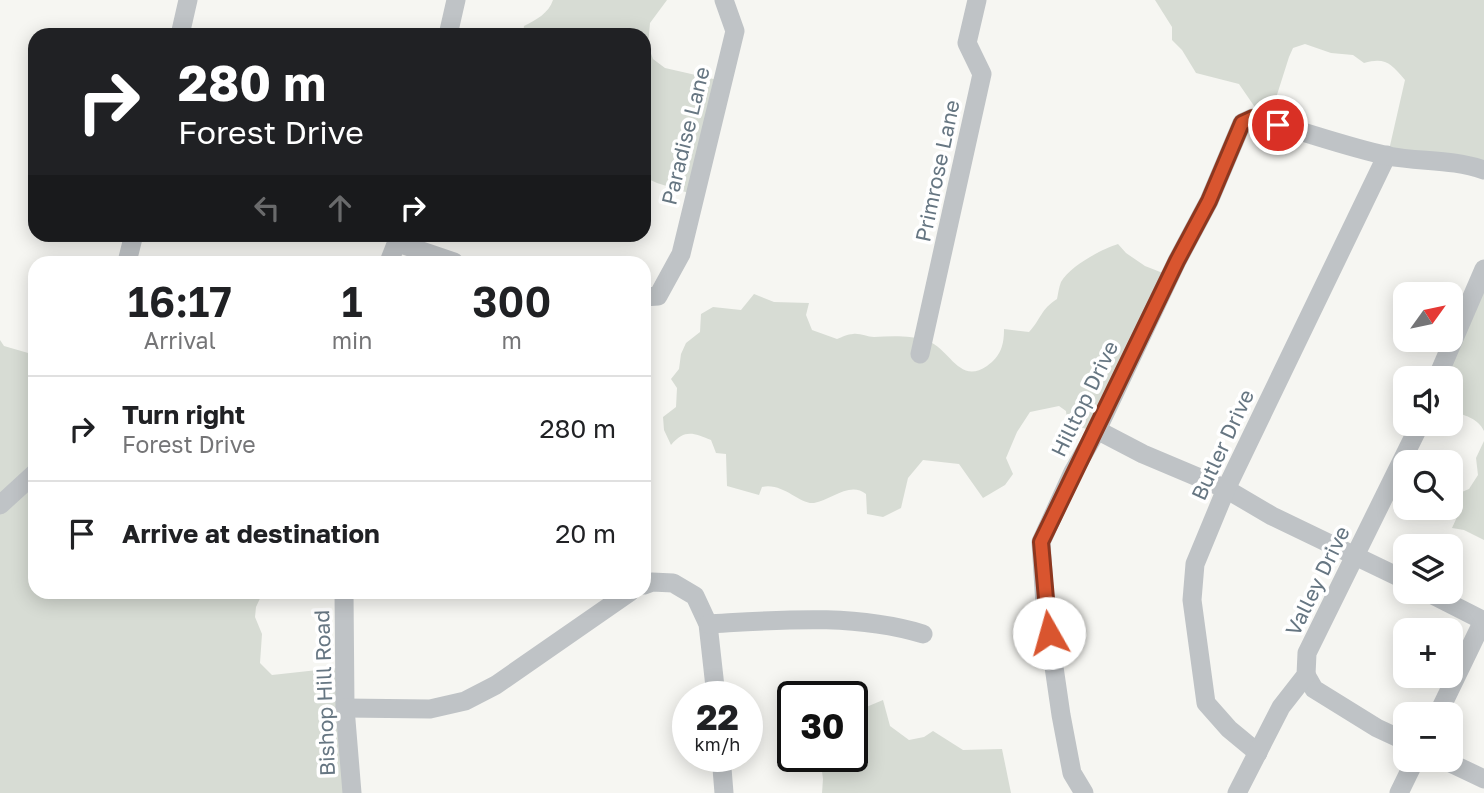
<!DOCTYPE html>
<html lang="en">
<head>
<meta charset="utf-8">
<style>
	:root { --surface:#fff; --page:#f6f6f6; --text:#202124; --muted:#757577; --line:#e0e0e0 }
	body { margin:0; font-family:"Golos Text",sans-serif; background:var(--page); color:var(--text); height:100vh; display:flex; flex-direction:column; font-size:26px; white-space:nowrap }
	* { box-sizing:border-box; margin:0 }
	p { font-size:23px; color:var(--muted) }
	.icon { flex:none; width:38px; height:38px; fill:none; stroke:currentColor; stroke-width:2; stroke-linecap:round; stroke-linejoin:round }
	.map { position:relative; flex:1; overflow:hidden }
	.side { position:absolute; left:28px; top:256px; width:623px; height:343px; display:flex; flex-direction:column; background:var(--surface); border-radius:21px; box-shadow:0 4px 18px #0003 }
	.side>* { flex:none }
	.hud { position:absolute; left:28px; top:28px; width:623px; height:214px; border-radius:21px; box-shadow:0 4px 18px #0003; background:#202124; color:#fff; overflow:hidden }
	.needle { width:46px; rotate:57deg }
	.fabs { position:absolute; left:1393px; top:282px; display:grid; gap:14px }
	.fabs a { display:grid; place-items:center; width:70px; height:70px; border-radius:14px; background:var(--surface); box-shadow:0 4px 18px #0003; font-size:35px }
	.speed { position:absolute; left:672px; top:681px; display:flex; gap:14px; font-size:35px; font-weight:700; text-align:center }
	.speed>* { display:grid; place-content:center; width:91px; height:91px; border-radius:50%; background:var(--surface); box-shadow:0 4px 18px #0003; line-height:1 }
	.speed small { font-size:18px; font-weight:400 }
	.speed .limit { border:4px solid #111; border-radius:10px; background:#fff; color:#111 }
	.pin { position:absolute; display:grid; place-items:center; width:60px; height:60px; color:#fff; margin:-30px; border:4px solid #fff; border-radius:50%; box-shadow:0 2px 7px #0007 }
	.me { position:absolute; width:77px; margin:-38px; rotate:353deg; stroke-linejoin:round; filter:drop-shadow(0 0 5px #0008) }
	.turn { display:flex; align-items:center; gap:24px; height:147px; padding:0 35px; font-size:32px }
	.turn .icon { width:91px; height:91px; stroke-width:2.5 }
	.turn b { display:block; font-size:49px; line-height:60px }
	.lanes { display:flex; align-items:center; height:66px; padding:0 35px; background:#0003; justify-content:center; gap:35px; direction:ltr }
	.lanes .off { opacity:.35 }
	.eta { display:flex; justify-content:space-evenly; align-items:center; height:119px; text-align:center }
	.eta b { font-size:42px; font-weight:600; line-height:49px }
	ul { padding:0; list-style:none }
	li { display:flex; align-items:center; gap:21px; height:105px; padding:0 35px; border-top:2px solid var(--line) }
	li div { flex:1 }
	li b { display:block; font-size:26px }
	li em { font-style:normal }
	.map>svg:first-child { display:block }
	.green { fill:#d7dcd4 }
	.lines { fill:none; stroke-linecap:round; stroke-linejoin:round }
	.minor { stroke:#bfc3c6; stroke-width:19 }
	.route-casing { stroke:#8d371f; stroke-width:18 }
	.route { stroke:#d9552f; stroke-width:12 }
	.labels { text-anchor:middle; stroke-width:7; stroke-linejoin:round; paint-order:stroke }
	.street-label { font-size:21px; fill:#667682; stroke:#fff }
</style>
</head>
<body>
<div class="map">
<svg width="1484" height="793" viewBox="0 0 1484 793">
	<rect width="100%" height="100%" fill="#f6f6f2"/>
	<g class="green">
		<path d="M553 0H667L650 23 648 45 653 59 665 68 722 81 695 195 657 183 644 177V35L523 34 524 26C536 20 549 13 553 0Z"/>
		<path d="M1155 0H1484V169L1389 150 1405 80C1391 64 1386 57 1364 63L1353 55 1331 53 1305 44 1293 48 1289 57 1269 120 1263 119 1239 84 1196 73 1182 50 1172 40V27Z"/>
		<path d="M1118 244 1126 253 1145 266 1168 275 1095 433 1067 421 1066 411 1059 406 1030 412 1017 432 1006 458 1013 474 1005 485 983 498 959 464 923 460 908 478 901 508 883 517 867 514 866 494C850 481 831 500 814 503 800 505 783 482 762 487L759 495 727 486 726 454 716 453 711 440C693 433 685 429 671 445L664 430 663 417 676 407 677 388 671 379 679 369 681 354 686 343 700 332 701 314 713 307 741 310 754 294 774 302 809 303 806 315 812 330 837 339C842 337 848 334 853 334 860 333 867 337 874 337 891 336 911 335 928 341 950 349 959 385 987 366 1001 356 1004 345 1004 329L1029 332C1042 318 1040 310 1057 299 1058 294 1059 287 1061 282 1070 266 1102 249 1118 244Z"/>
		<path d="M1484 273V431C1478 418 1464 415 1451 411V378H1438Z"/>
		<path d="M0 340 4 346 35 355V592H263L256 607 255 617 262 634 260 663 272 675 345 667 353 793H0Z"/>
		<path d="M1484 441V540L1464 530 1452 528 1457 517 1452 496 1469 489 1478 475 1476 458Z"/>
		<path d="M883 700 890 726 909 740 924 737 933 731 963 750 1002 749 1011 793H822L823 779 820 756H852V713Z"/>
	</g>
	<g class="lines">
		<g class="minor">
			<path d="M180 35 188 0"/>
			<path d="M448 35 456 0"/>
			<path d="M398 243 454 262"/>
			<path d="M127 262 134 234"/>
			<path d="M389 262 400 234"/>
			<path d="M644 297 658 296 681 254 735 31 724 0"/>
			<path d="M920 354 982 74 967 43 977 0"/>
			<path d="M1437 378 1484 269"/>
			<path d="M1097 430 1143 454 1226 489 1272 516 1405 580"/>
			<path d="M0 505 35 473"/>
			<path d="M644 585 652 582 673 583 695 596 708 624 716 696"/>
			<path d="M344 592 345 708 352 793"/>
			<path d="M1427 592 1484 621"/>
			<path d="M708 624C780 620 853 613 923 634"/>
			<path d="M1306 675 1314 689 1377 728 1405 741"/>
			<path d="M345 708 430 709 465 701 496 685 630 592"/>
			<path d="M1438 714 1483 621"/>
			<path d="M1258 753 1229 729 1206 703 1192 600 1195 564 1226 489 1387 155"/>
			<path d="M721 756 724 793"/>
			<path d="M1444 760 1484 779"/>
			<path d="M1084 793 1072 773 1061 715 1045 605 1041 542 1073 472 1097 430 1177 261 1209 201 1242 123 1253 118C1298 129 1342 146 1388 156 1420 162 1453 159 1484 170"/>
			<path d="M1237 793 1281 707 1306 675 1307 653 1420 424"/>
			<path d="M1399 793 1415 760"/>
		</g>
	</g>
	<g class="lines">
		<defs>
			<path id="route" d="M1049 633 1041 542 1177 261 1209 201 1242 123 1253 118 1278 125"/>
		</defs>
		<use href="#route" class="route-casing"/>
		<use href="#route" class="route"/>
	</g>
	<g class="labels">
		<g class="street-label">
			<text transform="translate(686 136) rotate(-76)" y="7">Paradise Lane</text>
			<text transform="translate(938 171) rotate(-78)" y="7">Primrose Lane</text>
			<text transform="translate(1085 399) rotate(-64)" y="7">Hilltop Drive</text>
			<text transform="translate(1223 445) rotate(-65)" y="7">Butler Drive</text>
			<text transform="translate(1318 581) rotate(-64)" y="7">Valley Drive</text>
			<text transform="translate(325 693) rotate(-92)" y="7">Bishop Hill Road</text>
		</g>
	</g>
</svg>
<div class="fabs">
<a><svg class="needle" viewBox="-14 -14 28 28"><path d="M0-13l5 13h-10z" fill="#e53935"/><path d="M0 13l5-13h-10z" fill="#757577"/></svg></a>
<a><svg class="icon" aria-label="sound" viewBox="0 0 24 24"><path d="M4 9h4l5-4v14l-5-4H4zM17 9q2 3 0 6"/></svg></a>
<a><svg class="icon" aria-label="search" viewBox="0 0 24 24"><circle cx="10" cy="10" r="6"/><path d="M15 15l6 6"/></svg></a>
<a><svg class="icon" aria-label="layers" viewBox="0 0 24 24"><path d="M12 4l9 5-9 5-9-5zM3 14l9 5 9-5"/></svg></a>
<a>+</a>
<a>−</a>
</div>
<div class="speed"><div>22<small>km/h</small></div><div class="limit">30</div></div>
<div class="pin" style="left:1278px;top:125px;background:#d93025"><svg class="icon" aria-label="arrive" viewBox="0 0 24 24"><path d="M6 21V4h12l-3 4 3 4H6"/></svg></div>
<svg class="me" style="left:1049px;top:633px" viewBox="-20 -20 40 40"><circle r="19" fill="#fff"/><path d="M0-13L10 11 0 6-10 11z" fill="#d9552f"/></svg>
<div class="hud">
<div class="turn"><svg class="icon" aria-label="right" viewBox="0 0 24 24"><path d="M7 20v-9h11M14 6l5 5-5 5"/></svg><div><b>280 m</b>Forest Drive</div></div>
<div class="lanes"><svg class="icon off" aria-label="left" viewBox="0 0 24 24"><path d="M17 20v-9H6M10 6l-5 5 5 5"/></svg><svg class="icon off" aria-label="ahead" viewBox="0 0 24 24"><path d="M12 20V5M6 11l6-6 6 6"/></svg><svg class="icon" aria-label="right" viewBox="0 0 24 24"><path d="M7 20v-9h11M14 6l5 5-5 5"/></svg></div>
</div>
<section class="side">
<div class="eta">
<div><b>16:17</b><p>Arrival</p></div>
<div><b>1</b><p>min</p></div>
<div><b>300</b><p>m</p></div>
</div>
<ul>
<li><svg class="icon" aria-label="right" viewBox="0 0 24 24"><path d="M7 20v-9h11M14 6l5 5-5 5"/></svg><div><b>Turn right</b><p>Forest Drive</p></div><em>280 m</em></li>
<li><svg class="icon" aria-label="arrive" viewBox="0 0 24 24"><path d="M6 21V4h12l-3 4 3 4H6"/></svg><div><b>Arrive at destination</b></div><em>20 m</em></li>
</ul>
</section>
</div>
</body>
</html>
